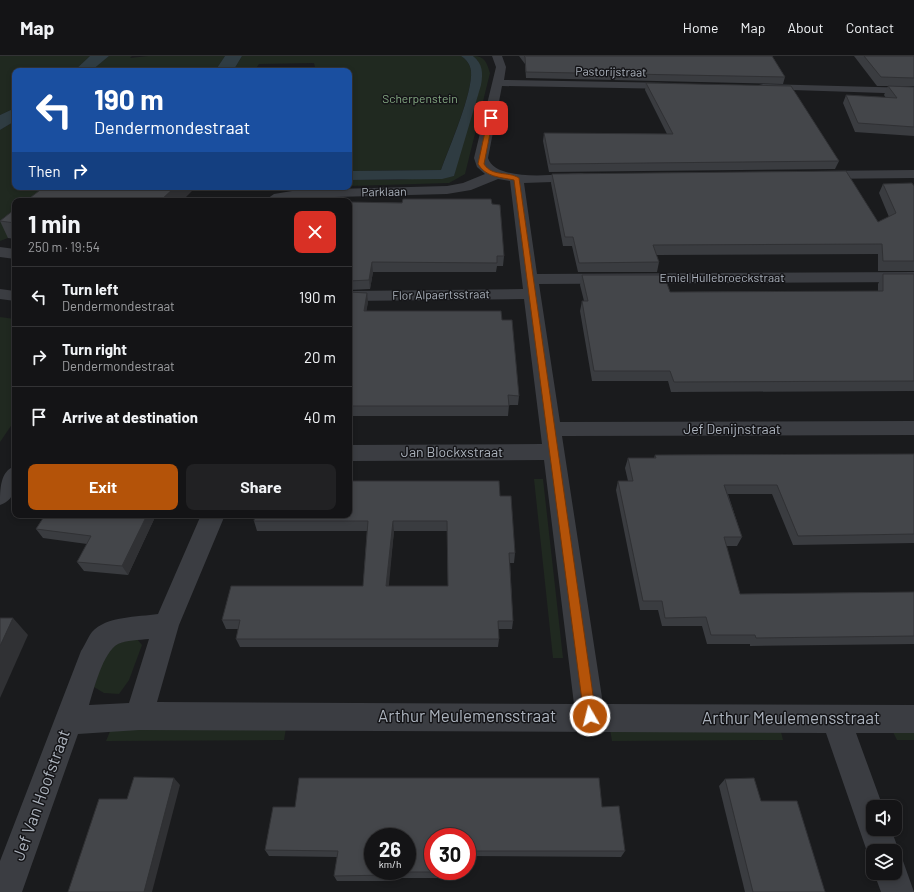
<!DOCTYPE html>
<html lang="en">
<head>
<meta charset="utf-8">
<style>
	:root { --surface:#141416; --page:#212123; --text:#f1f3f6; --muted:#9d9ea1; --line:#333335; --accent:#b45309 }
	body { margin:0; font-family:Barlow,sans-serif; background:var(--page); color:var(--text); height:100vh; display:flex; flex-direction:column; font-size:15px; white-space:nowrap }
	* { box-sizing:border-box; margin:0 }
	p { font-size:13px; color:var(--muted) }
	.icon { flex:none; width:22px; height:22px; fill:none; stroke:currentColor; stroke-width:2; stroke-linecap:round; stroke-linejoin:round }
	.map { position:relative; flex:1; overflow:hidden }
	.details { position:absolute; left:12px; top:142px; width:340px; height:320px; display:flex; flex-direction:column; background:var(--surface); border-radius:8px; box-shadow:0 2px 6px #0003,0 0 0 1px var(--line) }
	.details>* { flex:none }
	.top-card { position:absolute; left:12px; top:12px; width:340px; height:122px; border-radius:8px; box-shadow:0 2px 6px #0003,0 0 0 1px var(--line); background:#1a4fa0; color:#fff; overflow:hidden }
	.fabs { position:absolute; left:866px; top:744px; display:grid; gap:8px }
	.fabs a { display:grid; place-items:center; width:36px; height:36px; border-radius:8px; background:var(--surface); box-shadow:0 2px 6px #0003,0 0 0 1px var(--line); font-size:20px }
	.speed { position:absolute; left:364px; top:772px; display:flex; gap:8px; font-size:20px; font-weight:700; text-align:center }
	.speed>* { display:grid; place-content:center; width:52px; height:52px; border-radius:50%; background:var(--surface); box-shadow:0 2px 6px #0003,0 0 0 1px var(--line); line-height:1 }
	.speed small { font-size:10px; font-weight:400 }
	.speed .limit { border:6px solid #d22; background:#fff; color:#111 }
	.pin { position:absolute; display:grid; place-items:center; width:34px; height:34px; color:#fff; margin:-17px; border-radius:8px; box-shadow:0 2px 6px #0006 }
	.me { position:absolute; width:44px; margin:-22px; rotate:352deg; stroke-linejoin:round; filter:drop-shadow(0 0 3px #0008) }
	.turn { display:flex; align-items:center; gap:14px; height:84px; padding:0 16px; font-size:18px }
	.turn .icon { width:52px; height:52px; stroke-width:2.5 }
	.turn b { display:block; font-size:28px; line-height:34px }
	.then { display:flex; align-items:center; height:38px; padding:0 16px; background:#0003; gap:8px; font-size:15px }
	.round { display:grid; place-items:center; flex:none; width:42px; height:42px; border-radius:8px; background:var(--page) }
	.headline { display:flex; align-items:center; justify-content:space-between; height:68px; padding:0 16px }
	h1 { font-size:24px; font-weight:700; line-height:30px }
	.button { display:flex; gap:8px; margin-top:auto; padding:8px 16px }
	.button a { flex:1; height:46px; border-radius:8px; background:var(--accent); color:#fff; font-size:16px; font-weight:700; line-height:46px; text-align:center }
	.button a+a { background:var(--page); color:var(--text) }
	ul { padding:0; list-style:none }
	li { display:flex; align-items:center; gap:12px; height:60px; padding:0 16px; border-top:1px solid var(--line) }
	li div { flex:1 }
	li b { display:block; font-size:15px }
	li em { font-style:normal }
	header { display:flex; align-items:center; gap:24px; box-sizing:border-box; height:56px; padding:0 20px; background:var(--surface); border-bottom:1px solid var(--line) }
	header strong { font-size:19px }
	nav { display:flex; gap:22px; margin-inline-start:auto; font-size:14px }
	.map>svg:first-child { display:block }
	.green { fill:#202920 }
	.water { fill:#2f3c42 }
	.lines { fill:none; stroke-linecap:round; stroke-linejoin:round }
	.minor { fill:#3b3d42; fill-rule:evenodd }
	.wall { fill:#3a3c40; fill-rule:evenodd }
	.shaded-wall { fill:#303134 }
	.building { fill:#44464a; stroke:#303134; fill-rule:evenodd }
	.route { fill:#b45309; stroke:#753606 }
	.labels { text-anchor:middle; stroke-width:3; stroke-linejoin:round; paint-order:stroke }
	.far-street-label { font-size:12px; fill:#acb3bd; stroke:#151518 }
	.far-park-label { font-size:12px; fill:#84a982; stroke:#151518 }
	.street-label { font-size:14px; fill:#acb3bd; stroke:#151518 }
	.near-street-label { font-size:17px; fill:#acb3bd; stroke:#151518 }
</style>
</head>
<body>
<header>
<strong>Map</strong>
<nav><a>Home</a><a>Map</a><a>About</a><a>Contact</a></nav>
</header>
<div class="map">
<svg width="914" height="836" viewBox="0 0 914 836">
	<rect width="100%" height="100%" fill="#1a1b1d"/>
	<g class="green">
		<path d="M0 0H90L74 15H15V52L0 59Z"/>
		<path d="M109 0H132L130 2 148 0H225L215 15H91Z"/>
		<path d="M242 0H461C467 4 470 8 471 15 473 37 449 91 441 114L349 115V15H316L314 7 259 8 254 15H233Z"/>
		<path d="M473 0C485 0 487 7 490 17L465 118 449 127 349 130V124H397L454 120 478 5Z"/>
		<path d="M15 65V131H72L55 145H15V177L8 182 0 185V74Z"/>
		<path d="M0 261 15 263V364L0 386Z"/>
		<path d="M534 423H543L563 602H553Z"/>
		<path d="M136 582 142 589 129 624 119 638 104 637 94 631 103 603 110 590Z"/>
		<path d="M286 672 284 684 106 685 111 673Z"/>
		<path d="M780 672 783 684 612 685 610 673Z"/>
		<path d="M892 674H914V684H897Z"/>
	</g>
	<g class="water">
		<path d="M90 0H109L91 15H74Z"/>
		<path d="M225 0H242L233 15H215Z"/>
		<path d="M461 0H473C483 8 483 17 481 29L454 120 442 123 349 124V115L441 114C449 92 473 37 471 15 470 8 467 4 461 0Z"/>
		<path d="M15 52V65L0 74V59Z"/>
	</g>
	<g class="lines">
		<g class="minor">
			<path d="M492 0H502L506 11 504 24 675 27 681 30 675 33 502 30 488 102C496 127 559 118 581 117L586 118 588 121 586 124 581 125 524 127 537 218 914 216V226L539 228 560 366 914 365V379L562 380 603 648 914 649V677H856L883 751H873V773H891L899 795 896 803 903 805 914 836H881L874 817H895V795H873V807H871L826 677 139 674 78 678 22 836H0V805L81 595C85 589 88 581 92 576 106 560 138 561 158 558L201 459H225L179 569 157 646 574 648 544 404 349 405V389L542 388 524 243 349 245V235L523 233 510 125 498 123 471 134 447 138 298 142 282 145H264L274 138 298 134 447 130 463 127 485 118 477 111 474 102 496 11ZM149 583 129 647 89 649C94 633 103 596 118 588 126 584 139 584 149 583Z"/>
			<path d="M763 28 914 32V38L759 33 757 31 759 29Z"/>
			<path d="M914 114V122L819 123 814 122 812 119 814 116 819 115Z"/>
			<path d="M0 191 15 193V203L0 201Z"/>
			<path d="M0 233 15 235V245L0 243Z"/>
			<path d="M15 410C15 426 18 443 0 449 0 433 0 415 15 410Z"/>
		</g>
	</g>
	<g class="wall">
		<path d="M519 0H772L785 21 783 28 526 22 525 8Z"/>
		<path d="M854 0H914V30H877Z"/>
		<path d="M646 27 839 105 835 113 549 116 543 85 544 77 667 78 645 34Z"/>
		<path d="M888 30 914 31V80L855 76 843 47 846 39 886 42 884 39Z"/>
		<path d="M552 118 878 166 889 161 879 137 883 128 914 130V215H878V198L656 199 659 206 657 216H578L572 190H563L551 127Z"/>
		<path d="M349 146 492 148 504 200 503 210H497L496 216H373L370 233 349 234Z"/>
		<path d="M15 153V183L8 182 0 165Z"/>
		<path d="M883 218H914V335L671 336 668 325H592L580 255 582 245H584L580 229 582 219 670 236 878 235V228Z"/>
		<path d="M349 236 368 246 366 255 502 264 519 340 518 349H509L508 360H349Z"/>
		<path d="M914 398V487L793 489 772 438H728L742 481 737 490H726L740 538 914 536V588L750 590V588H707L702 570H662L658 554H640L616 434 618 425H628L625 412 628 402H654L655 399Z"/>
		<path d="M500 440 515 497 514 507H510L513 565 512 573H498L499 583 498 591H240L236 583 238 573H226L222 564 363 530 367 475H257L254 465ZM394 475H447L448 530H388Z"/>
		<path d="M45 459H156L128 519 84 515 77 506 87 488 43 482 36 473Z"/>
		<path d="M725 723 761 745 825 836H745L719 730Z"/>
		<path d="M602 751 625 795 621 801 467 800V781H433L449 815V822H391V825H337L334 820 337 801 269 800 265 794Z"/>
	</g>
	<g class="shaded-wall">
		<path d="M175 131H196L182 145H160Z"/>
		<path d="M372 206 373 216 370 233 369 224Z"/>
		<path d="M367 237 368 246 365 264 364 255Z"/>
		<path d="M147 459H156L128 519 122 510Z"/>
		<path d="M393 465 394 475 388 539 386 530Z"/>
		<path d="M13 562 28 579 0 642V590Z"/>
		<path d="M174 722 180 729 152 836H144Z"/>
		<path d="M390 816 391 822V825L389 819Z"/>
	</g>
	<g class="building">
		<path d="M524 0H772L785 21 526 16 525 1Z"/>
		<path d="M864 0H914V22L881 21Z"/>
		<path d="M646 27 791 30 839 105 550 108 544 77 673 78Z"/>
		<path d="M888 30 914 31V71L858 67 846 39 897 42Z"/>
		<path d="M846 115 878 166 896 157 883 128 912 127 914 130V205H883L882 188 653 189 659 206 579 207 573 181H565L552 118Z"/>
		<path d="M44 131H175L160 145H26Z"/>
		<path d="M403 143H491L492 148 500 149 504 200H497V207L372 206 369 224 349 225V146L402 147Z"/>
		<path d="M15 153V167L0 165Z"/>
		<path d="M883 218H914V325L674 326 670 315H594L582 245H588L582 219H664L670 236 883 235Z"/>
		<path d="M349 236 367 237 364 255H501L502 264H512L519 340 508 339 509 350H349Z"/>
		<path d="M914 398V478L798 480 777 429H724L742 481H724L740 538 914 536V580L756 582 755 579H711L706 561 665 562 662 545H643L618 425H633L628 402H656L655 399Z"/>
		<path d="M349 425H499L500 440H511L515 497H509L513 565H498L499 583H236L240 564H222L231 530H363L368 465H254L255 459H349ZM393 465H447L448 530H386Z"/>
		<path d="M45 459H147L122 510 77 506 91 480 36 473Z"/>
		<path d="M0 562H13L0 590Z"/>
		<path d="M134 721 174 722 144 836H68L99 743H127Z"/>
		<path d="M299 722H599L602 751 619 750 625 795H467V781H433V815H449V816H390L389 819 334 820 338 795 265 794 273 751H295ZM373 781H407V815H373Z"/>
		<path d="M754 722 761 745H797L825 836H753L725 723Z"/>
	</g>
	<path class="route" d="M491 60 493 62 484 108C492 121 508 115 519 122L596 660 595 664 590 666 586 664 584 660 514 124C499 121 486 121 478 108L488 62Z"/>
	<g class="labels">
		<g class="far-street-label">
			<text transform="translate(611 16) rotate(1)" y="4">Pastorijstraat</text>
			<text transform="translate(384 136) rotate(-1)" y="4">Parklaan</text>
			<text x="722" y="226">Emiel Hullebroeckstraat</text>
			<text transform="translate(441 239) rotate(-1)" y="4">Flor Alpaertsstraat</text>
		</g>
		<g class="far-park-label">
			<text x="420" y="47">Scherpenstein</text>
		</g>
		<g class="street-label">
			<text x="732" y="378">Jef Denijnstraat</text>
			<text x="452" y="401">Jan Blockxstraat</text>
		</g>
		<g class="near-street-label">
			<text x="467" y="666">Arthur Meulemensstraat</text>
			<text x="791" y="668">Arthur Meulemensstraat</text>
			<text transform="translate(41 739) rotate(-70)" y="6">Jef Van Hoofstraat</text>
		</g>
	</g>
</svg>
<div class="fabs">
<a><svg class="icon" aria-label="sound" viewBox="0 0 24 24"><path d="M4 9h4l5-4v14l-5-4H4zM17 9q2 3 0 6"/></svg></a>
<a><svg class="icon" aria-label="layers" viewBox="0 0 24 24"><path d="M12 4l9 5-9 5-9-5zM3 14l9 5 9-5"/></svg></a>
</div>
<div class="speed"><div>26<small>km/h</small></div><div class="limit">30</div></div>
<div class="pin" style="left:491px;top:62px;background:#d93025"><svg class="icon" aria-label="arrive" viewBox="0 0 24 24"><path d="M6 21V4h12l-3 4 3 4H6"/></svg></div>
<svg class="me" style="left:590px;top:660px" viewBox="-20 -20 40 40"><circle r="17" fill="#b45309" stroke="#fff" stroke-width="3"/><path d="M0-11L8 9 0 5-8 9z" fill="#fff"/></svg>
<div class="top-card">
<div class="turn"><svg class="icon" aria-label="left" viewBox="0 0 24 24"><path d="M17 20v-9H6M10 6l-5 5 5 5"/></svg><div><b>190 m</b>Dendermondestraat</div></div>
<div class="then">Then<svg class="icon" aria-label="right" viewBox="0 0 24 24"><path d="M7 20v-9h11M14 6l5 5-5 5"/></svg></div>
</div>
<section class="details">
<div class="headline"><div><h1>1 min</h1><p>250 m · 19:54</p></div><a class="round" style="background:#d93025;color:#fff"><svg class="icon" aria-label="close" viewBox="0 0 24 24"><path d="M6 6l12 12M18 6L6 18"/></svg></a></div>
<ul>
<li><svg class="icon" aria-label="left" viewBox="0 0 24 24"><path d="M17 20v-9H6M10 6l-5 5 5 5"/></svg><div><b>Turn left</b><p>Dendermondestraat</p></div><em>190 m</em></li>
<li><svg class="icon" aria-label="right" viewBox="0 0 24 24"><path d="M7 20v-9h11M14 6l5 5-5 5"/></svg><div><b>Turn right</b><p>Dendermondestraat</p></div><em>20 m</em></li>
<li><svg class="icon" aria-label="arrive" viewBox="0 0 24 24"><path d="M6 21V4h12l-3 4 3 4H6"/></svg><div><b>Arrive at destination</b></div><em>40 m</em></li>
</ul>
<div class="button"><a>Exit</a><a>Share</a></div>
</section>
</div>
</body>
</html>
